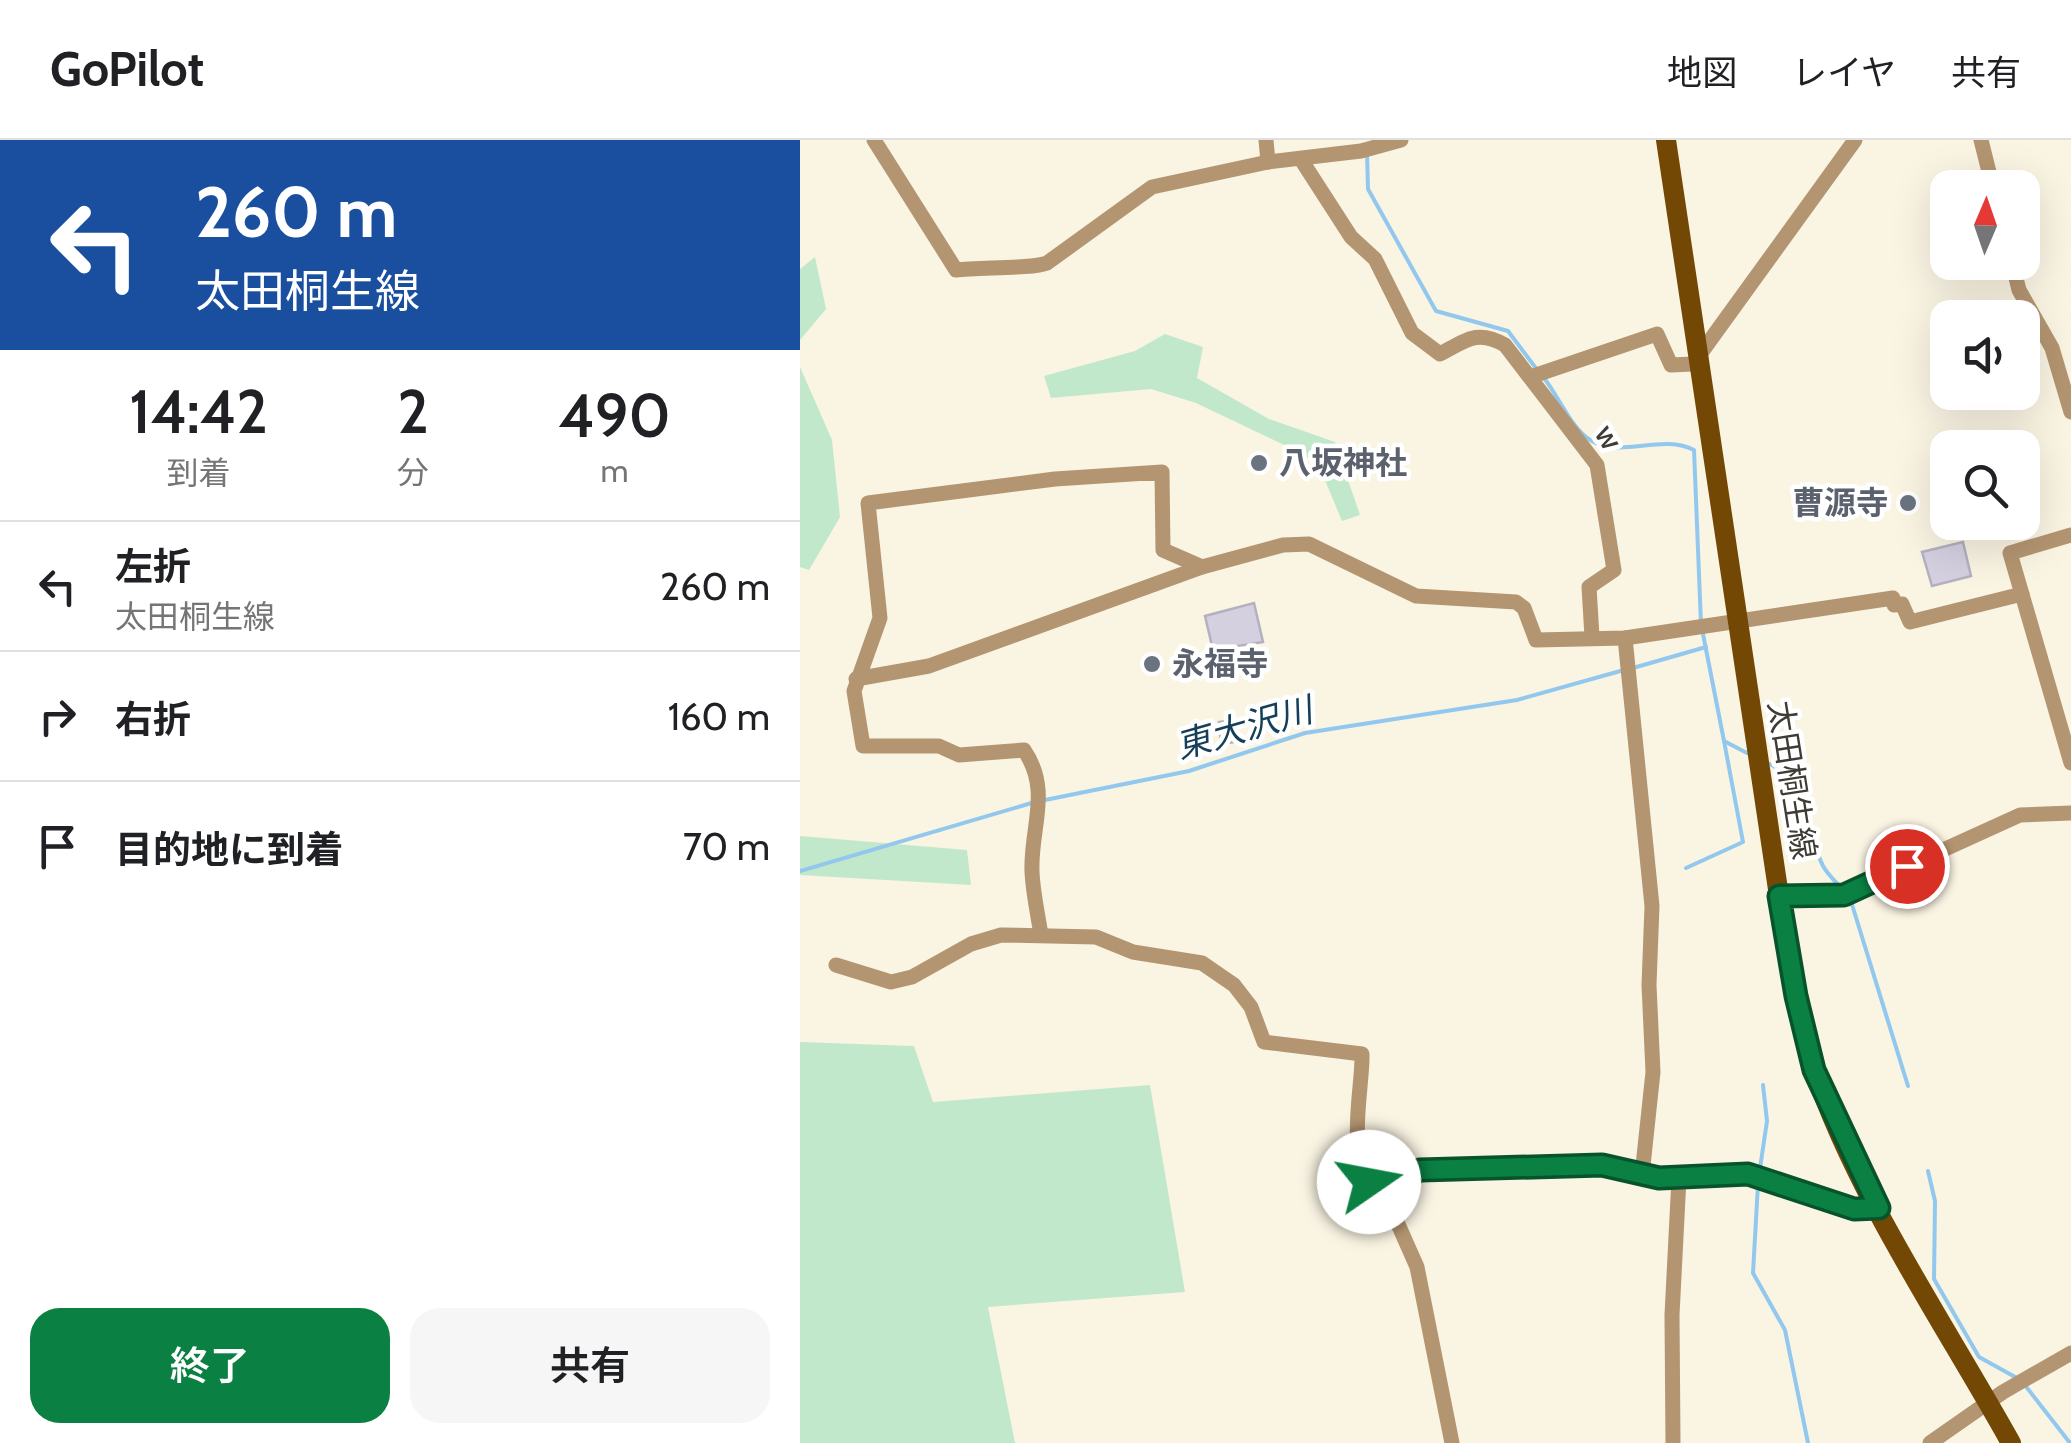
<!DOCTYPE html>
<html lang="ja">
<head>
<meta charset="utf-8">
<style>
	:root { --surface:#fff; --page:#f6f6f6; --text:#202124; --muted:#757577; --line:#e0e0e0; --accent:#0b8043 }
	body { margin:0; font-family:Cabin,"Noto Sans JP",sans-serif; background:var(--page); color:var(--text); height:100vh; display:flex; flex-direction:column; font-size:38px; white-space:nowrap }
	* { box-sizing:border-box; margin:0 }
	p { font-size:32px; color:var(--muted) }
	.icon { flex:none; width:55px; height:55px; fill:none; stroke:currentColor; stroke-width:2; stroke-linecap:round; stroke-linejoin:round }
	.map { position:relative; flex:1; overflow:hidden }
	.sheet { display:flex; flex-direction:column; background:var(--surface); width:800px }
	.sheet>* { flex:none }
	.hud { background:#1a4fa0; color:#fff; overflow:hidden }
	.needle { width:65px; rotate:2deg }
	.controls { position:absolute; left:1130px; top:30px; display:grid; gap:20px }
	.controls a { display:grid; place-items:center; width:110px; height:110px; border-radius:20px; background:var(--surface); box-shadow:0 10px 40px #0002; font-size:50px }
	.pin { position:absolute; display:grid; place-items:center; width:85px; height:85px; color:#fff; margin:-42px; border:5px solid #fff; border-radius:50%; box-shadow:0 2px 10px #0007 }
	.me { position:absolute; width:110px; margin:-55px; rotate:78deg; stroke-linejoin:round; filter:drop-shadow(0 0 8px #0008) }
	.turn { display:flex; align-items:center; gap:35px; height:210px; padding:0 30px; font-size:45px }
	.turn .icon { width:130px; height:130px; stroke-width:2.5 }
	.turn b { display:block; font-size:70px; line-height:85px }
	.eta { display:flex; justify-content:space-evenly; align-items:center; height:170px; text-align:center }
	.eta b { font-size:60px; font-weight:600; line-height:70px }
	.primary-button { display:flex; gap:20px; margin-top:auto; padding:20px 30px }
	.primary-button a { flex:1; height:115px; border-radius:30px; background:var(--accent); color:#fff; font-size:40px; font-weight:600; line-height:115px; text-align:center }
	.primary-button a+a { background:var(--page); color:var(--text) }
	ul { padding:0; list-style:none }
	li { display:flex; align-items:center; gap:30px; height:130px; padding:0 30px; border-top:2px solid var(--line) }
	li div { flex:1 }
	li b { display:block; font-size:38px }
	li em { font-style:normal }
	header { display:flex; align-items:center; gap:60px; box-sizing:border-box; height:140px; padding:0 50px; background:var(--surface); border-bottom:2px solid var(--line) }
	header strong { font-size:48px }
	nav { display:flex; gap:55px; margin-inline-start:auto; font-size:35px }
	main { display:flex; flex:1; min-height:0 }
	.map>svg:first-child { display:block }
	.green { fill:#c2e8cb }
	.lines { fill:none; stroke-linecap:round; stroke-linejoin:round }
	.stream { stroke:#92c8ee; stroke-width:4 }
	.building { fill:#d4d0e0; stroke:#b5b0c0; stroke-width:2.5 }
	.minor { stroke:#b49571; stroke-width:15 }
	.major { stroke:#734804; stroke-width:20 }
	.route-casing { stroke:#07532c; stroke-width:25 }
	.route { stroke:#0b8043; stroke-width:18 }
	.worship-dot { fill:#6b7280; stroke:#fff; stroke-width:4 }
	.labels { text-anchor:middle; stroke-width:9; stroke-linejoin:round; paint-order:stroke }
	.street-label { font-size:32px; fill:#3f3c36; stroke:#fff }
	.worship-label { font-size:32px; font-weight:bold; fill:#5b616d; stroke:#fff; text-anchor:start }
	.water-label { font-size:35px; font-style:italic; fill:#153f59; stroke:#fff }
</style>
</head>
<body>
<header>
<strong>GoPilot</strong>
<nav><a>地図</a><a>レイヤ</a><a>共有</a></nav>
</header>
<main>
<section class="sheet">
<div class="hud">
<div class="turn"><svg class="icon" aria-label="left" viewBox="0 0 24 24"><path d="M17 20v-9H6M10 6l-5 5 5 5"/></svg><div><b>260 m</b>太田桐生線</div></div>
</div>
<div class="eta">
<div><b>14:42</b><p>到着</p></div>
<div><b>2</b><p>分</p></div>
<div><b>490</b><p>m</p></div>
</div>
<ul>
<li><svg class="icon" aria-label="left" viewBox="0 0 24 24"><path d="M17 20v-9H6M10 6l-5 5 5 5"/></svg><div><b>左折</b><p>太田桐生線</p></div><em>260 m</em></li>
<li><svg class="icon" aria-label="right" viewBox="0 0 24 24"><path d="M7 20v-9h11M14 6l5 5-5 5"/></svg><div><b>右折</b></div><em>160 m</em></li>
<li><svg class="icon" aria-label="arrive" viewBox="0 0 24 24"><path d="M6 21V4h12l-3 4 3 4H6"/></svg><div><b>目的地に到着</b></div><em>70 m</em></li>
</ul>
<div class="primary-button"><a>終了</a><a>共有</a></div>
</section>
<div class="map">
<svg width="1271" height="1303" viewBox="0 0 1271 1303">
	<rect width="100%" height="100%" fill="#faf4e3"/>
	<g class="green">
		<path d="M15 117 26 169 0 200V129Z"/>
		<path d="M365 194 403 207 397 238 469 279 535 302 560 375 542 381 519 326 499 312 396 263 351 249 251 258 244 236 335 211Z"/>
		<path d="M0 227 32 300 40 377 9 430 0 427Z"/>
		<path d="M0 696 167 710 171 745 0 735Z"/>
		<path d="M0 902 114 906 133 962 350 945 385 1152 188 1167 215 1303H0Z"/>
	</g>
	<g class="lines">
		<g class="stream">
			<path d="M567 13 568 49 636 171 708 191 738 231"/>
			<path d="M744 238C758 256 769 283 786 297 816 322 860 292 894 310L901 484"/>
			<path d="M903 494 924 601 947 613"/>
			<path d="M833 528 906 507"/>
			<path d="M970 624C1005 642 1007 694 1023 726 1028 735 1037 743 1044 751"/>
			<path d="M245 660 389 631 505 593 717 560 824 530"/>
			<path d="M886 728 943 702 924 601"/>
			<path d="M0 731 235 662"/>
			<path d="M1050 758 1108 946"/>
			<path d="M1128 1031 1135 1061 1134 1139 1179 1217 1217 1238"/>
			<path d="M959 1035 967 981 963 945"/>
			<path d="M958 1044 953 1133 985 1190 1008 1303"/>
			<path d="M1224 1244 1270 1303"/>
		</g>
	</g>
	<g class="building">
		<path d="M1163 402 1171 436 1132 446 1122 412Z"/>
		<path d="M454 463 463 502 413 510 405 476Z"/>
		<path d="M432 580 435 602 421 604 419 582Z"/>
	</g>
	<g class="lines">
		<g class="minor">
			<path d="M74 0 156 130C178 127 232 129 247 123L352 47 468 22 561 11 601 0"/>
			<path d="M466 0 468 22"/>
			<path d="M1181 0 1193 48"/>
			<path d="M502 21 551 97 575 119 612 193 640 214C666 200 678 189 705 205L797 325 814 430 789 447 792 497"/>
			<path d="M1212 122 1219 150 1252 208 1271 272"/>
			<path d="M733 236 857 194 871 225 893 224 1055 0"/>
			<path d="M1271 395 1210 413 1271 623"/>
			<path d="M825 498 852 766 849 845 853 932 842 1035"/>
			<path d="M56 539 129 526 402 427"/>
			<path d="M979 756 1044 755 1220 675 1271 673"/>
			<path d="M241 795C238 775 233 753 232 732 230 688 252 651 224 610L159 615 139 606H63L54 551 80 478 68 363 255 339 362 332 363 410 402 427 483 405 509 404 616 456 716 462 724 468 736 500 825 498 1093 458 1094 465 1102 464 1110 482 1222 454"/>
			<path d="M36 825 91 842 112 837 171 804 201 795 296 797 333 812 402 823 434 845 451 867 464 902 562 914C563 951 543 1022 578 1049L619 1031 802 1025 859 1038 948 1035 1054 1069 1079 1067"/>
			<path d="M582 1048 617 1127 652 1303"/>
			<path d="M873 1303 872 1175 879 1038"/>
			<path d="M1130 1303 1203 1252 1271 1213"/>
		</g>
		<path class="major" d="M866 0 979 756C988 814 996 873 1014 929 1057 1056 1146 1186 1211 1303"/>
	</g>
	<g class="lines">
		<defs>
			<path id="route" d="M569 1042 582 1048 620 1030 802 1025 859 1038 948 1034 1054 1069 1079 1068 1014 930 996 856 979 756 1044 755 1107 726"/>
		</defs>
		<use href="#route" class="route-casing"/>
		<use href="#route" class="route"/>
	</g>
	<g class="worship-dot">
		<circle cx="459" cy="323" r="10"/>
		<circle cx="1108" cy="363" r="10"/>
		<circle cx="352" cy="524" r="10"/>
	</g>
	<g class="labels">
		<g class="street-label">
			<text transform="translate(809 297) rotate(59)" y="11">w</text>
			<text transform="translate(992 640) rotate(81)" y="11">太田桐生線</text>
		</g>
		<g class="worship-label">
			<text x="479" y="334">八坂神社</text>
			<text x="1088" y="374" text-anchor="end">曹源寺</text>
			<text x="372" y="535">永福寺</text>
		</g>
		<g class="water-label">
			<text transform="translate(444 588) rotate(-16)" y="12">東大沢川</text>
		</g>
	</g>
</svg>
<div class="controls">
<a><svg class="needle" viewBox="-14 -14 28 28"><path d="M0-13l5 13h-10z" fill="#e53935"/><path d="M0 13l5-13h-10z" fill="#757577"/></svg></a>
<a><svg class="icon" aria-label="sound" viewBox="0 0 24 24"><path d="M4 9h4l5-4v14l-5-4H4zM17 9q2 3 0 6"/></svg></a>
<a><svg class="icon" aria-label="search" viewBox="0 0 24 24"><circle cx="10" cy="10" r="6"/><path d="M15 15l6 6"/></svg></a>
</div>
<div class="pin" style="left:1107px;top:726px;background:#d93025"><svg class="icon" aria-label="arrive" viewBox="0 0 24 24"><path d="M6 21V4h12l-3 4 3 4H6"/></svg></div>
<svg class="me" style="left:569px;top:1042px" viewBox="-20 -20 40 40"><circle r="19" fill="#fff"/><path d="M0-13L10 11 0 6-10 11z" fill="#0b8043"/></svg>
</div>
</main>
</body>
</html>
